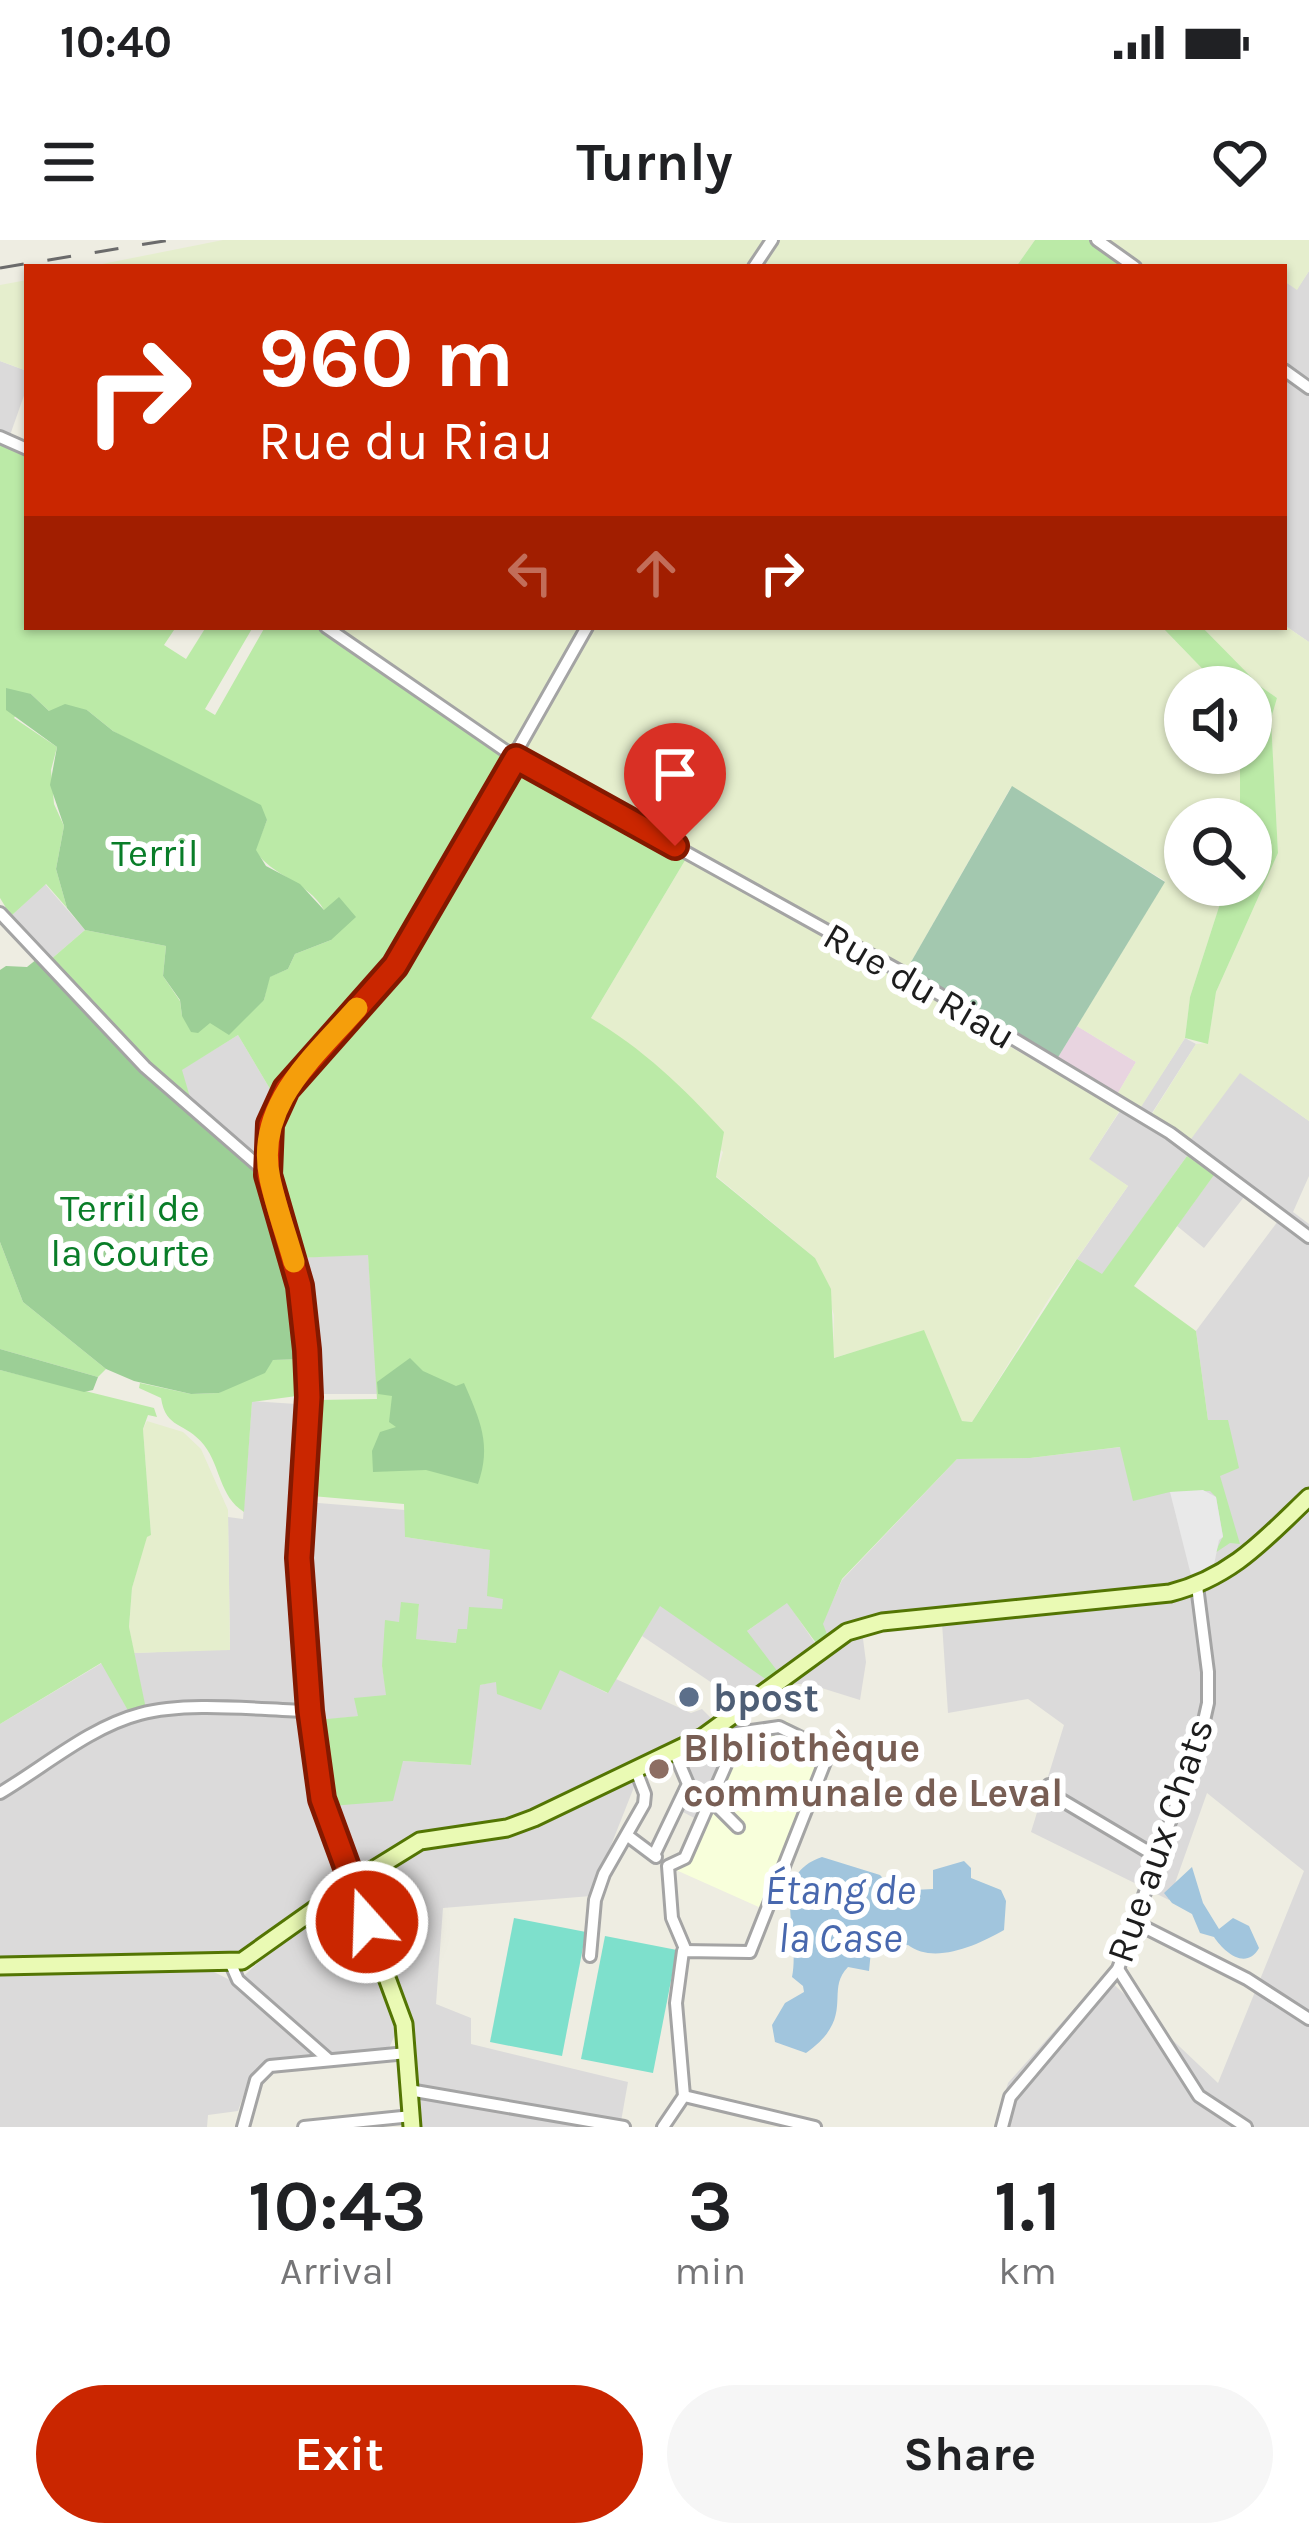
<!DOCTYPE html>
<html lang="en">
<head>
<meta charset="utf-8">
<style>
	:root { --surface:#fff; --page:#f6f6f6; --text:#202124; --muted:#757577; --accent:#ca2600 }
	body { margin:0; font-family:Karla,sans-serif; background:var(--page); color:var(--text); height:100vh; display:flex; flex-direction:column; font-size:45px; white-space:nowrap }
	* { box-sizing:border-box; margin:0 }
	p { font-size:39px; color:var(--muted) }
	.icon { flex:none; width:66px; height:66px; fill:none; stroke:currentColor; stroke-width:2; stroke-linecap:round; stroke-linejoin:round }
	.map { position:relative; height:1887px; overflow:hidden }
	.drawer { display:flex; flex-direction:column; background:var(--surface); flex:1 }
	.drawer>* { flex:none }
	.banner { position:absolute; left:24px; top:24px; width:1263px; height:366px; border-radius:0px; box-shadow:0 3px 9px #0004; background:#ca2600; color:#fff; overflow:hidden }
	.buttons { position:absolute; left:1164px; top:426px; display:grid; gap:24px }
	.buttons a { display:grid; place-items:center; width:108px; height:108px; border-radius:50%; background:var(--surface); box-shadow:0 3px 9px #0004; font-size:60px }
	.pin { position:absolute; display:grid; place-items:center; width:102px; height:102px; color:#fff; margin:-123px -51px; border-radius:50% 50% 50% 0; rotate:-45deg; box-shadow:0 0 12px #0007 }
	.pin .icon { rotate:45deg }
	.me { position:absolute; width:132px; margin:-66px; rotate:340deg; stroke-linejoin:round; filter:drop-shadow(0 0 9px #0008) }
	.turn { display:flex; align-items:center; gap:42px; height:252px; padding:0 36px; font-size:54px }
	.turn .icon { width:156px; height:156px; stroke-width:2.5 }
	.turn b { display:block; font-size:84px; line-height:102px }
	.lanes { display:flex; align-items:center; height:114px; padding:0 36px; background:#0003; justify-content:center; gap:60px; direction:ltr }
	.lanes .off { opacity:.35 }
	.eta { display:flex; justify-content:space-evenly; align-items:center; height:204px; text-align:center }
	.eta b { font-size:72px; font-weight:700; line-height:84px }
	.primary-button { display:flex; gap:24px; margin-top:auto; padding:24px 36px }
	.primary-button a { flex:1; height:138px; border-radius:72px; background:var(--accent); color:#fff; font-size:48px; font-weight:700; line-height:138px; text-align:center }
	.primary-button a+a { background:var(--page); color:var(--text) }
	.status { display:flex; justify-content:space-between; align-items:center; height:84px; padding:0 60px; background:var(--surface); direction:ltr }
	.status svg { height:33px; fill:currentColor }
	header { display:flex; justify-content:space-between; align-items:center; height:156px; padding:0 36px; background:var(--surface); font-size:54px; font-weight:700 }
	.map>svg:first-child { display:block }
	.residential { fill:#dbdada }
	.industrial { fill:#e8d4e0 }
	.education { fill:#f8ffdb }
	.farmland { fill:#e5eecd }
	.grass { fill:#bbeaa7 }
	.forest { fill:#9ccf96 }
	.cemetery { fill:#a3c8af }
	.pitch { fill:#7ee0cc }
	.parking { fill:#e9e9e9 }
	.water { fill:#a1c5dd }
	.lines { fill:none; stroke-linecap:round; stroke-linejoin:round }
	.street-casing { stroke:#a4a4a4; stroke-width:16 }
	.secondary-casing { stroke:#537503; stroke-width:21 }
	.street { stroke:#fff; stroke-width:10 }
	.secondary { stroke:#eafab4; stroke-width:15 }
	.rail { stroke:#6b6b6b; stroke-width:3; stroke-dasharray:24 24; stroke-linecap:butt }
	.route-casing { stroke:#831900; stroke-width:30 }
	.route { stroke:#ca2600; stroke-width:21 }
	.slow { stroke:#f59e0b; stroke-width:21 }
	.service-dot { fill:#5c6f8a; stroke:#fff; stroke-width:4.5 }
	.education-dot { fill:#8d6e63; stroke:#fff; stroke-width:4.5 }
	.labels { text-anchor:middle; stroke-width:12; stroke-linejoin:round; paint-order:stroke }
	.park-label { font-size:39px; fill:#097d28; stroke:#fff }
	.street-label { font-size:39px; fill:#1d1d1d; stroke:#fff }
	.service-label { font-size:39px; font-weight:bold; fill:#4e5e75; stroke:#fff; text-anchor:start }
	.education-label { font-size:39px; font-weight:bold; fill:#785e54; stroke:#fff; text-anchor:start }
	.water-label { font-size:42px; font-style:italic; fill:#4868ae; stroke:#fff }
</style>
</head>
<body>
<div class="status"><b>10:40</b><svg viewBox="0 0 49 12"><path d="M0 12V9h3v3zM5 12V6h3v6zM10 12V3h3v9zM15 12V0h3v12zM26 1h20v11H26zM47 4h2v5h-2z"/></svg></div>
<header><svg class="icon" aria-label="menu" viewBox="0 0 24 24"><path d="M4 6h16M4 12h16M4 18h16"/></svg>Turnly<svg class="icon" aria-label="heart" viewBox="0 0 24 24"><path d="M12 20l-8-8c-3-5 5-10 8-4 3-6 11-1 8 4z"/></svg></header>
<div class="map">
<svg width="1309" height="1887" viewBox="0 0 1309 1887">
	<rect width="100%" height="100%" fill="#eeede2"/>
	<g class="residential">
		<path d="M1309 31V402L1284 385V41L1297 49Z"/>
		<path d="M0 121 27 131V147L9 198 0 194Z"/>
		<path d="M45 644 85 690 49 721 9 678Z"/>
		<path d="M238 795 276 859 269 874 266 915 259 921 192 864 181 830Z"/>
		<path d="M1185 798 1196 804 1152 873 1240 832 1309 881V936L1293 972 1309 984V1887H995L1008 1843 1104 1735 1218 1843 1304 1631 1207 1553 1169 1660 1031 1592 1064 1485 1028 1459 948 1473 942 1383 862 1391 866 1422 860 1460 812 1445 786 1443 746 1392 787 1362 815 1403 827 1394 822 1384 842 1340 957 1219 1030 1218 1121 1207 1132 1255 1228 1186 1227 1181 1208 1180 1196 1091 1278 981 1244 957 1204 1008 1177 986 1213 936 1187 916 1102 1035 1077 1019 1128 946 1088 920 1128 859 1141 866Z"/>
		<path d="M368 1014 378 1154H312L296 1018Z"/>
		<path d="M252 1161 312 1165 306 1262 405 1270V1297L491 1310 503 1358V1369L467 1389 457 1403 415 1399 419 1365 399 1382 382 1426 387 1455 359 1476 317 1481 331 1566 403 1521 471 1525 479 1445 560 1429 607 1453 616 1439 691 1473 702 1469 712 1479 681 1500 514 1579 417 1591 238 1716 0 1719V1484L102 1423 130 1473 145 1468 134 1413 230 1409 228 1277 243 1279Z"/>
		<path d="M660 1365 759 1431 767 1440 739 1461 642 1396Z"/>
		<path d="M725 1496 730 1509 698 1580 683 1572 691 1546 678 1516Z"/>
		<path d="M638 1537 591 1656 443 1668 436 1764 471 1778V1804L628 1842 620 1887H420L416 1801 361 1649 363 1645 436 1602 515 1595 606 1547Z"/>
		<path d="M344 1658 348 1659 398 1788 389 1808 262 1825 250 1836 238 1871 208 1875 207 1887H0V1733L210 1730 236 1743 271 1711Z"/>
	</g>
	<path class="industrial" d="M1077 786 1136 822 1118 853 1057 819Z"/>
	<path class="education" d="M727 1481 733 1489 787 1481 830 1514 761 1668 676 1630 730 1509Z"/>
	<g class="farmland">
		<path d="M223 0H768L750 27H87Z"/>
		<path d="M777 0H1035L1016 27H762Z"/>
		<path d="M1104 0H1309V31L1297 50 1284 41V27H1142Z"/>
		<path d="M27 40V131L0 121V45Z"/>
		<path d="M1284 385 1309 402V881L1240 833 1191 899 1152 874 1196 804 1208 803 1216 752 1278 613 1271 479 1277 458 1260 446 1202 387Z"/>
		<path d="M332 387H583L511 507Z"/>
		<path d="M590 387H1162L1220 447H1185V513H1240V579H1185V645H1226L1190 757 1185 798 1141 867 1118 853 1136 822 1077 786 1165 641 1011 547 907 729 520 515Z"/>
		<path d="M687 617 935 756 995 798 1120 870 1089 919 1128 946 1050 1057 972 1182 962 1181 924 1091 833 1118 834 1075 815 1018 716 936 723 912 591 778Z"/>
		<path d="M147 1181 183 1192 201 1209 228 1270 230 1410 134 1413 129 1388 132 1348 146 1297 151 1295 143 1189Z"/>
	</g>
	<g class="grass">
		<path d="M1035 0H1092L1130 27 1067 24 1065 27H1016Z"/>
		<path d="M0 200 27 211V387H176L164 405 186 419 206 387H253L205 469 215 475 265 387H321L508 518 396 718 276 859 238 795 182 830 192 864 144 820 49 721 85 690 166 706 163 736 180 761 182 776 210 783 264 760 269 737 288 729 295 714 331 700C329 691 328 678 324 670 308 641 272 637 255 610L267 580 113 491 87 470 49 471 31 454 14 478 57 507 51 530 54 564 64 586 56 629 67 668 46 644 11 676 0 658Z"/>
		<path d="M1162 387H1202L1260 446 1277 458 1271 479 1278 613 1216 752 1208 804 1185 798 1190 757 1226 645H1251V579H1240V513H1251V447H1220Z"/>
		<path d="M523 528 687 617 591 778C642 808 684 848 724 892L716 937 815 1018 831 1049 834 1118 924 1090 962 1181 972 1182 1077 1019 1102 1034 1187 916 1214 935 1134 1046 1196 1091 1208 1180H1228L1239 1228 1220 1236 1240 1304 1230 1303 1215 1313 1223 1296 1216 1257 1210 1251 1170 1252 1133 1261 1120 1207 1030 1218 957 1219 842 1339 823 1384 827 1394 816 1403 787 1363 747 1391 778 1432 767 1440 660 1366 608 1453 560 1430 541 1470 497 1454 496 1442 480 1445 471 1525 403 1521 393 1561 331 1566 317 1480 358 1476 354 1458 386 1455 382 1426 385 1380 399 1382 401 1362 419 1364 416 1399 456 1403 458 1389H467L469 1367 502 1369 503 1359 487 1356 490 1310 405 1297 404 1264 312 1256 307 1250 312 1165 318 1160 377 1159 368 1015 296 1018 274 940V883L288 852 403 720 513 531Z"/>
		<path d="M0 1002 23 1062 106 1129 98 1137 0 1109Z"/>
		<path d="M304 1119V1155L252 1162 244 1272C219 1256 221 1227 204 1205 185 1181 166 1190 161 1158L139 1148 140 1143 191 1154 219 1153 273 1120Z"/>
		<path d="M0 1130 154 1168 157 1177 148 1175 143 1189 151 1295 147 1297 132 1348 129 1387 146 1469 130 1474 101 1423 0 1484Z"/>
	</g>
	<g class="forest">
		<path d="M6 448 31 454 49 471 65 464 87 470 113 491 261 565 267 580 256 610 266 626 300 644 324 670 339 657 356 677 331 700 295 714 288 729 270 737 264 760 229 795 210 783 198 793 191 792 182 776 180 760 163 736 166 706 85 690 67 668 56 629 64 586 50 545 57 507 6 470Z"/>
		<path d="M37 719 141 830 261 938 281 998 304 1119 273 1120 265 1133 219 1153 191 1154 134 1141 106 1129 23 1062 0 1002V730L6 726 27 727Z"/>
		<path d="M0 1109 98 1137 93 1150 84 1152 0 1130Z"/>
		<path d="M410 1118 423 1131 456 1146 464 1143C480 1180 492 1205 478 1244L426 1230 373 1232 372 1211 380 1192 396 1187 389 1182 392 1156 378 1154 377 1142Z"/>
	</g>
	<path class="cemetery" d="M1012 546 1165 642 1057 819 907 729Z"/>
	<g class="pitch">
		<path d="M514 1678 586 1692 562 1816 490 1802Z"/>
		<path d="M605 1696 677 1710 653 1833 581 1819Z"/>
	</g>
	<path class="parking" d="M1203 1250 1216 1257 1223 1297 1219 1300 1213 1330 1192 1339 1170 1252Z"/>
	<g class="water">
		<path d="M822 1617 880 1635 894 1651 933 1649V1630L964 1621 971 1628V1638L1001 1650 1006 1661 1004 1690C978 1705 934 1725 908 1705L871 1711 869 1731 848 1727C824 1751 857 1777 806 1813L775 1802 772 1785 785 1763 804 1752 803 1746 792 1737C801 1692 768 1635 822 1617Z"/>
		<path d="M1192 1627 1203 1663 1219 1689 1233 1678 1249 1686 1259 1708C1246 1731 1224 1712 1214 1697L1200 1693 1192 1674 1172 1663 1164 1653Z"/>
	</g>
	<g class="lines">
		<defs>
			<g id="street">
				<path d="M1097 0 1135 27"/>
				<path d="M754 27 772 0"/>
				<path d="M1284 130 1309 148"/>
				<path d="M0 197 27 209"/>
				<path d="M326 387 516 518 914 739 1170 893 1309 997"/>
				<path d="M0 673 145 827 269 935"/>
				<path d="M1049 1545 1053 1555 1159 1618"/>
				<path d="M0 1553C44 1527 90 1487 140 1474 188 1461 260 1470 310 1471"/>
				<path d="M711 1560 738 1587"/>
				<path d="M628 1596 656 1617"/>
				<path d="M654 1615 688 1544 674 1511"/>
				<path d="M352 1643 322 1559 310 1471 300 1318 309 1157 307 1110 300 1046 269 935 270 884 287 849 395 726 587 387"/>
				<path d="M1136 1683 1247 1739 1309 1779"/>
				<path d="M686 1711 672 1678 668 1626 685 1618 732 1511 726 1493"/>
				<path d="M590 1716 595 1660 604 1634 644 1564 645 1554 635 1528"/>
				<path d="M230 1722 238 1740 329 1820"/>
				<path d="M1118 1729 1199 1856 1246 1887"/>
				<path d="M409 1850 624 1887"/>
				<path d="M684 1856 815 1887"/>
				<path d="M243 1887 256 1840 270 1826 407 1813"/>
				<path d="M304 1887 412 1876"/>
				<path d="M663 1887 684 1856 676 1763 683 1711 750 1712 827 1517 824 1509 779 1487 730 1494 714 1490"/>
				<path d="M1002 1887 1010 1857 1118 1729 1201 1494 1208 1463V1432L1197 1346"/>
			</g>
			<g id="secondary">
				<path d="M352 1643 404 1784 412 1887"/>
				<path d="M0 1726 242 1721 352 1643 420 1601 507 1588 534 1578 703 1497 847 1392 882 1382 1170 1353C1232 1337 1264 1300 1309 1257"/>
			</g>
		</defs>
		<use href="#street" class="street-casing"/>
		<use href="#secondary" class="secondary-casing"/>
		<use href="#street" class="street"/>
		<use href="#secondary" class="secondary"/>
		<path class="rail" d="M0 28 170 0"/>
	</g>
	<g class="lines">
		<defs>
			<path id="route" d="M367 1682 322 1559 310 1471 299 1318 309 1157 307 1110 300 1046 268 935 270 884 286 849 395 726 516 518 675 606"/>
		</defs>
		<use href="#route" class="route-casing"/>
		<use href="#route" class="route"/>
		<path class="slow" d="M294 1022C286 994 276 967 270 939 254 866 313 818 357 768"/>
	</g>
	<circle class="service-dot" cx="689" cy="1457" r="12"/>
	<circle class="education-dot" cx="659" cy="1529" r="12"/>
	<g class="labels">
		<g class="park-label">
			<text x="155" y="626">Terril</text>
			<text x="130" y="981">Terril de<tspan x="130" dy="45">la Courte</tspan></text>
		</g>
		<g class="street-label">
			<text transform="translate(920 745) rotate(30)" y="14">Rue du Riau</text>
			<text transform="translate(1159 1600) rotate(-71)" y="14">Rue aux Chats</text>
		</g>
		<g class="service-label">
			<text x="713" y="1471">bpost</text>
		</g>
		<g class="education-label">
			<text x="683" y="1521">BIbliothèque<tspan x="683" dy="45">communale de Leval</tspan></text>
		</g>
		<g class="water-label">
			<text x="840" y="1664">Étang de<tspan x="840" dy="48">la Case</tspan></text>
		</g>
	</g>
</svg>
<div class="buttons">
<a><svg class="icon" aria-label="sound" viewBox="0 0 24 24"><path d="M4 9h4l5-4v14l-5-4H4zM17 9q2 3 0 6"/></svg></a>
<a><svg class="icon" aria-label="search" viewBox="0 0 24 24"><circle cx="10" cy="10" r="6"/><path d="M15 15l6 6"/></svg></a>
</div>
<div class="pin" style="left:675px;top:606px;background:#d93025"><svg class="icon" aria-label="arrive" viewBox="0 0 24 24"><path d="M6 21V4h12l-3 4 3 4H6"/></svg></div>
<svg class="me" style="left:367px;top:1682px" viewBox="-20 -20 40 40"><circle r="17" fill="#ca2600" stroke="#fff" stroke-width="3"/><path d="M0-11L8 9 0 5-8 9z" fill="#fff"/></svg>
<div class="banner">
<div class="turn"><svg class="icon" aria-label="right" viewBox="0 0 24 24"><path d="M7 20v-9h11M14 6l5 5-5 5"/></svg><div><b>960 m</b>Rue du Riau</div></div>
<div class="lanes"><svg class="icon off" aria-label="left" viewBox="0 0 24 24"><path d="M17 20v-9H6M10 6l-5 5 5 5"/></svg><svg class="icon off" aria-label="ahead" viewBox="0 0 24 24"><path d="M12 20V5M6 11l6-6 6 6"/></svg><svg class="icon" aria-label="right" viewBox="0 0 24 24"><path d="M7 20v-9h11M14 6l5 5-5 5"/></svg></div>
</div>
</div>
<section class="drawer">
<div class="eta">
<div><b>10:43</b><p>Arrival</p></div>
<div><b>3</b><p>min</p></div>
<div><b>1.1</b><p>km</p></div>
</div>
<div class="primary-button"><a>Exit</a><a>Share</a></div>
</section>
</body>
</html>
